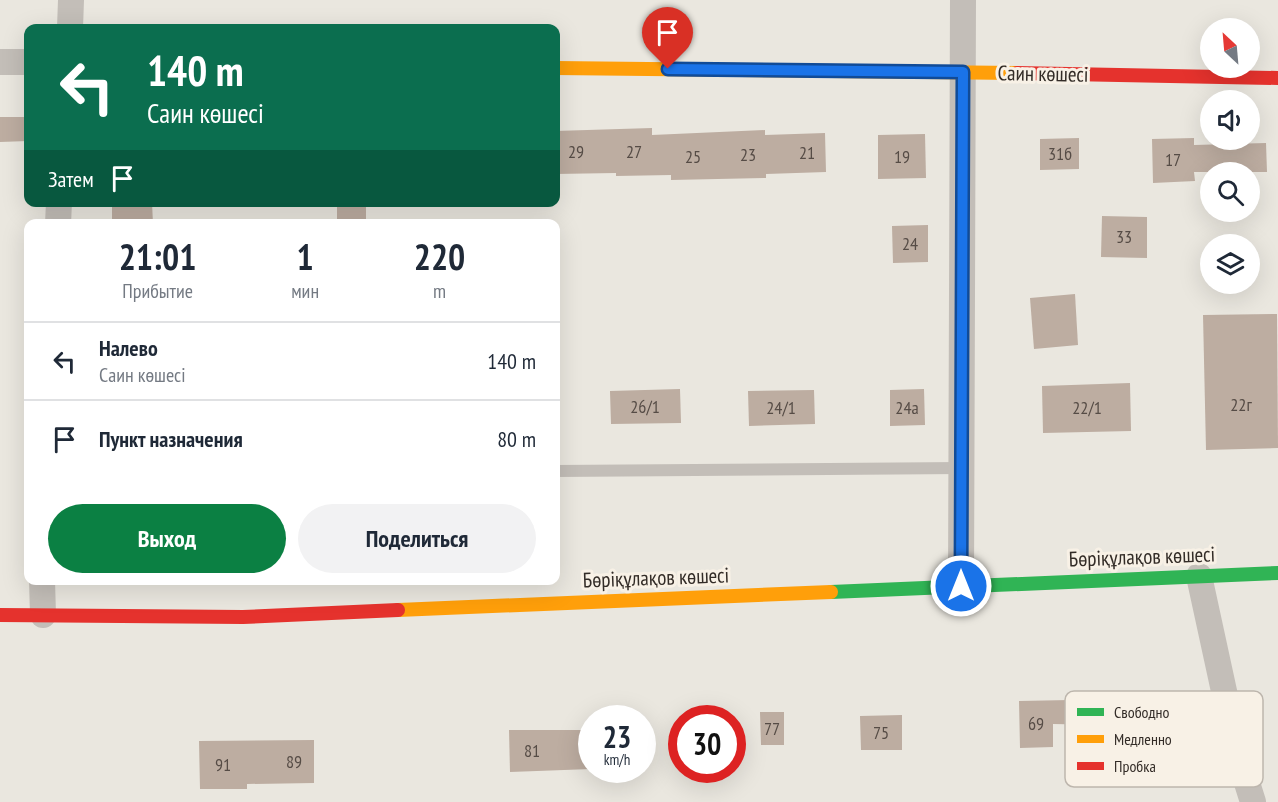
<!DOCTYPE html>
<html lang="ru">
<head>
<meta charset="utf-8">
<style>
	:root { --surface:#fff; --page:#f2f2f3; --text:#1f2937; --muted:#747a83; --line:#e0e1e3; --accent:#0b8043 }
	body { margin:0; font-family:"PT Sans Narrow",sans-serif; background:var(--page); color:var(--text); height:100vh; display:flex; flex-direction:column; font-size:22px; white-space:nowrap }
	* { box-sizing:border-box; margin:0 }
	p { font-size:20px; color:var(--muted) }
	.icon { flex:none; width:33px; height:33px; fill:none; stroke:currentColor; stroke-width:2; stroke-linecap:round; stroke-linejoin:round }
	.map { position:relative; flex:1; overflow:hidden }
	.details { position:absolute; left:24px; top:219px; width:536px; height:366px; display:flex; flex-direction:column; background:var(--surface); border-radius:12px; box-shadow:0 6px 24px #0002 }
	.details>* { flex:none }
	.guide { position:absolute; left:24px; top:24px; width:536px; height:183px; border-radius:12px; box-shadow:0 6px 24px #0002; background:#0b6e4f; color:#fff; overflow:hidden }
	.needle { width:39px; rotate:334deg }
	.controls { position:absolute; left:1200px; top:18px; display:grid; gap:12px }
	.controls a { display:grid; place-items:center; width:60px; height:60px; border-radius:50%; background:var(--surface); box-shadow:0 6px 24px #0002; font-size:30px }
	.speed { position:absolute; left:578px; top:705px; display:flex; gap:12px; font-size:30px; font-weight:700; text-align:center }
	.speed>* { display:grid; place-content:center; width:78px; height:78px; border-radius:50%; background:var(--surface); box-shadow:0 6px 24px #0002; line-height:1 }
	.speed small { font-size:15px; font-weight:400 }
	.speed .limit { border:9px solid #d22; background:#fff; color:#111 }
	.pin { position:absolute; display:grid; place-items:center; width:51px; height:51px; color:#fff; margin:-62px -26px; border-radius:50% 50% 50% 0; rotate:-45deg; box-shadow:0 0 6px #0007 }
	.pin .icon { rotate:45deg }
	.me { position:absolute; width:66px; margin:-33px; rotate:0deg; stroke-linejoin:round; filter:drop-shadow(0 0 4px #0008) }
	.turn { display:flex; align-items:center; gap:21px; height:126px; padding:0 24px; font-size:27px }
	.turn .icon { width:78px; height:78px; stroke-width:2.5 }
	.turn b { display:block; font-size:42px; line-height:51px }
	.then { display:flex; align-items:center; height:57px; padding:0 24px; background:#0003; gap:12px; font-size:22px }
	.eta { display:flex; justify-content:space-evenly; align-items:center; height:102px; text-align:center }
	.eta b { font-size:36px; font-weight:700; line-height:42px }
	.button { display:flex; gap:12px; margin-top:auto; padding:12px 24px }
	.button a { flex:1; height:69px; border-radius:36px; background:var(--accent); color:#fff; font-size:24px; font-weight:700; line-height:69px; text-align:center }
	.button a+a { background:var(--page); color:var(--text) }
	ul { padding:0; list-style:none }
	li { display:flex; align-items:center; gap:18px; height:78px; padding:0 24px; border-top:2px solid var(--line) }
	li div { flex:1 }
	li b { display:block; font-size:22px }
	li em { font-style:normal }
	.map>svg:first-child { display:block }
	.building { fill:#bdada1 }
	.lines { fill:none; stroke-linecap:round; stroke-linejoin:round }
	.lane { stroke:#c3beb8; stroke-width:12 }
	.street { stroke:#c3beb8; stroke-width:26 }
	.fast { stroke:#30b455; stroke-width:14 }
	.slow { stroke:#ff9f0a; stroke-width:14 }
	.jam { stroke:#e5322d; stroke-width:14 }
	.route-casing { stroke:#114b97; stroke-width:15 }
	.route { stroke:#1a73e8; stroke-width:10 }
	.labels { text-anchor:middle; stroke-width:6; stroke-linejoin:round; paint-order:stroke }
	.number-label { font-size:18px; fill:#564c46 }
	.street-label { font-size:21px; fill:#332c27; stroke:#f8f1e6 }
	.key { fill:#f8f1e6; stroke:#bdb6ad; stroke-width:1.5 }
	.key-label { font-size:16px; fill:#332c27 }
</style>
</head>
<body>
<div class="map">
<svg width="1278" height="802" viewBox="0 0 1278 802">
	<rect width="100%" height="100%" fill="#eae7df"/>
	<g class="building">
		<path d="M0 117H28V141L0 142Z"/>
		<path d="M652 128V135L765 130V135L825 133 826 172 766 174V178L671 180V175L616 176V173L555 174V131Z"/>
		<path d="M925 134 926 178 878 179V135Z"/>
		<path d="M1079 138V169L1040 170V139Z"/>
		<path d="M1194 138V145L1266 143 1267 172H1194L1195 181 1153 183 1152 139Z"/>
		<path d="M112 202H152L153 224H112Z"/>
		<rect x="337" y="202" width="29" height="22"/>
		<path d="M1102 216 1147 217V258L1101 257Z"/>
		<path d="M928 225V262L893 263 892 226Z"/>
		<path d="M1075 294 1078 345 1034 349 1030 298Z"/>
		<path d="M1277 314 1278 448 1206 450 1203 315Z"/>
		<path d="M1130 383 1131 431 1043 433 1042 386Z"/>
		<path d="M680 389 681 423 611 424 610 391Z"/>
		<path d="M924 389 925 425 890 426V390Z"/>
		<path d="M814 390 815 424 749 426 748 391Z"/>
		<path d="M1071 692 1159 694 1158 726 1053 724V747L1020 748 1019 701 1070 700Z"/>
		<path d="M760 712H784V745H761Z"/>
		<path d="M902 715V750H861L860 716Z"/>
		<path d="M509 730H591V769L510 772Z"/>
		<path d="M314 740V783L247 784V789H200L199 741Z"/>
	</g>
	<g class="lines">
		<path class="lane" d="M555 471 962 468"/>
		<g class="street">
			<path d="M70 28 71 0"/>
			<path d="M0 62H28"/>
			<path d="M58 224 59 202"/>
			<path d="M1199 576 1237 751 1253 802"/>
			<path d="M42 580 43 615"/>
			<path d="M961 586 963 0"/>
		</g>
		<path class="fast" d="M831 592 1278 573"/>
		<g class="slow">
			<path d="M555 68 1017 73"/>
			<path d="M398 610 831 592"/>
		</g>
		<g class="jam">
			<path d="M1017 73 1278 78"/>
			<path d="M0 615 243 617 398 610"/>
		</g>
	</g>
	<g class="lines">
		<defs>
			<path id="route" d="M668 69 963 72 961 586"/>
		</defs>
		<use href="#route" class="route-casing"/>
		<use href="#route" class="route"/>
	</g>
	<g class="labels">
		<g class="number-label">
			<text x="576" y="158">29</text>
			<text x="634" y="158">27</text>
			<text x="807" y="159">21</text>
			<text x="1060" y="160">31б</text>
			<text x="748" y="161">23</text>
			<text x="693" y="163">25</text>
			<text x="902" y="163">19</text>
			<text x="1173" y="166">17</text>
			<text x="1124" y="243">33</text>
			<text x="910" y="250">24</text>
			<text x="1241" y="411">22г</text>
			<text x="645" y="413">26/1</text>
			<text x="781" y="414">24/1</text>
			<text x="907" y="414">24а</text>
			<text x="1087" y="414">22/1</text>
			<text x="1036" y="730">69</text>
			<text x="772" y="735">77</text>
			<text x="881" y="739">75</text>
			<text x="532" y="757">81</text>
			<text x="294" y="768">89</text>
			<text x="223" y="771">91</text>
		</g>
		<g class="street-label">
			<text transform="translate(1043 74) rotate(1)" y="7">Саин көшесі</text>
			<text transform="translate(1142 557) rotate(-2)" y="7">Бөріқұлақов көшесі</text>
			<text transform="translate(656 578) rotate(-2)" y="7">Бөріқұлақов көшесі</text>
		</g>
	</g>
	<rect x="1065" y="691" width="198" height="96" rx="9" class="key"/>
	<rect x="1077" y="708" width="27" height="8" fill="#30b455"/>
	<rect x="1077" y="735" width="27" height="8" fill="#ff9f0a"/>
	<rect x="1077" y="762" width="27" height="8" fill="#e5322d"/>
	<g class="key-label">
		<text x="1114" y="718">Свободно</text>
		<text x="1114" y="745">Медленно</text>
		<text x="1114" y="772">Пробка</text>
	</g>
</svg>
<div class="controls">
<a><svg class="needle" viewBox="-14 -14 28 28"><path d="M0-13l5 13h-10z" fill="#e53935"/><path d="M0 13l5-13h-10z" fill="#747a83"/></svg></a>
<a><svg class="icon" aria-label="sound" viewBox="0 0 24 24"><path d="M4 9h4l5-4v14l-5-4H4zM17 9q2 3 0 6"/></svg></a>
<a><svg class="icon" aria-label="search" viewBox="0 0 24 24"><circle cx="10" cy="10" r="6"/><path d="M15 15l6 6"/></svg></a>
<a><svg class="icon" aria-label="layers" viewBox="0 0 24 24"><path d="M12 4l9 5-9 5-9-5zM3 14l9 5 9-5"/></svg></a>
</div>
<div class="speed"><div>23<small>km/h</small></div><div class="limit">30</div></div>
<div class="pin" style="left:668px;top:69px;background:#d93025"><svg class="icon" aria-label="arrive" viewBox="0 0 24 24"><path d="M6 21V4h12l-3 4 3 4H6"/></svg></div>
<svg class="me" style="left:961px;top:586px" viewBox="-20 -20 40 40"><circle r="17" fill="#1a73e8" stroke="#fff" stroke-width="3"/><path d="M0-11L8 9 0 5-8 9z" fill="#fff"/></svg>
<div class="guide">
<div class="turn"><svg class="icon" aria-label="left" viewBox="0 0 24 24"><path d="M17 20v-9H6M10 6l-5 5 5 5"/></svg><div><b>140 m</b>Саин көшесі</div></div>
<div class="then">Затем<svg class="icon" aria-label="arrive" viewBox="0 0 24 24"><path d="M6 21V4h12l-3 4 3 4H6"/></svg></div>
</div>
<section class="details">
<div class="eta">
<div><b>21:01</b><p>Прибытие</p></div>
<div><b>1</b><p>мин</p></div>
<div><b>220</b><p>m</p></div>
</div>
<ul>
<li><svg class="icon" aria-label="left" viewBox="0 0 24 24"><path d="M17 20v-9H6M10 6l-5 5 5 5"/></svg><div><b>Налево</b><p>Саин көшесі</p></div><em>140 m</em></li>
<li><svg class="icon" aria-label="arrive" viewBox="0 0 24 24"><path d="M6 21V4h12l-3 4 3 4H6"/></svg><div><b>Пункт назначения</b></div><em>80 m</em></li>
</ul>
<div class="button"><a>Выход</a><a>Поделиться</a></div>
</section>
</div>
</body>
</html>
